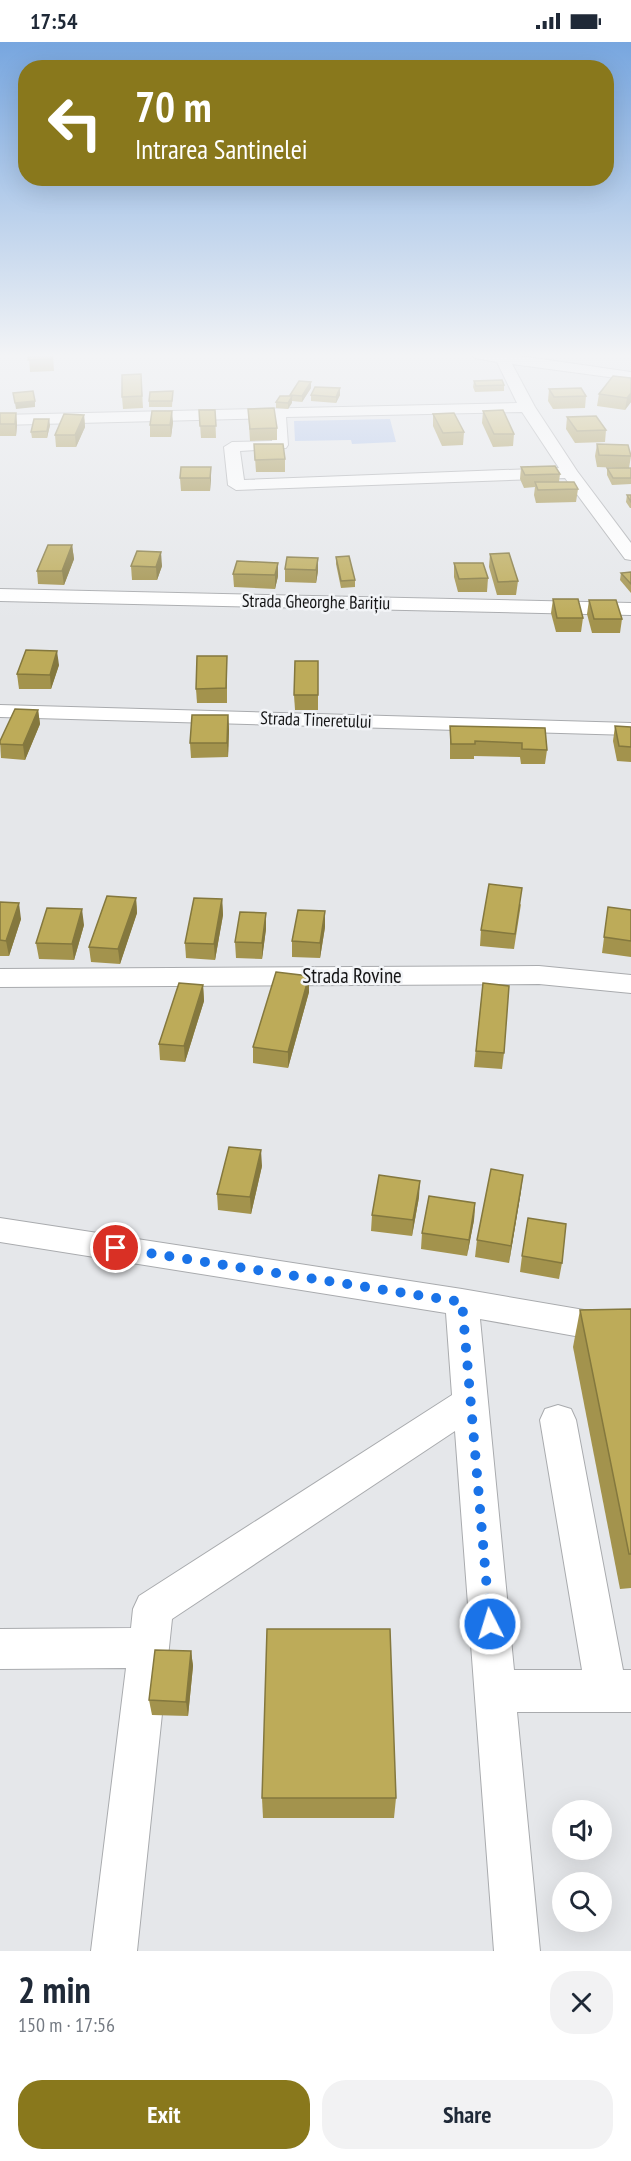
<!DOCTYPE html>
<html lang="en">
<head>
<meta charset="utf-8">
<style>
	:root { --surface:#fff; --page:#f2f2f3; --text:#1f2937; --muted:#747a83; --accent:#89781c }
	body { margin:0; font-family:"PT Sans Narrow",sans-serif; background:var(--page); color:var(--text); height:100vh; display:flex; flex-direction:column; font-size:22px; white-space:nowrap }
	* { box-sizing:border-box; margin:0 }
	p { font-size:20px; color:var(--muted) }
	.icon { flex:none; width:33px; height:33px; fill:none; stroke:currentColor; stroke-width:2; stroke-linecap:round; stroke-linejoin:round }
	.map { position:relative; height:1909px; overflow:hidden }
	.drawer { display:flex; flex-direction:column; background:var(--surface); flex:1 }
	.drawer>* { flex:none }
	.guide { position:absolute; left:18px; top:18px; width:596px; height:126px; border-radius:24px; box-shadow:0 6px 24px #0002; background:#89781c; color:#fff; overflow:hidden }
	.tools { position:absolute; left:552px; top:1758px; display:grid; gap:12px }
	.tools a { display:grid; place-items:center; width:60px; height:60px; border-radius:50%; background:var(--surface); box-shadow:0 6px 24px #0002; font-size:30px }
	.pin { position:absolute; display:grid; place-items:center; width:51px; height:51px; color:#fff; margin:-26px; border:3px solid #fff; border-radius:50%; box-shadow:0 2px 6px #0007 }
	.me { position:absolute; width:66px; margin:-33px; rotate:355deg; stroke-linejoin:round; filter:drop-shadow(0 0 4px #0008) }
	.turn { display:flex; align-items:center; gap:21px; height:126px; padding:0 18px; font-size:27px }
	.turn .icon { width:78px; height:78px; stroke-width:2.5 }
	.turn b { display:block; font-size:42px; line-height:51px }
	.round { display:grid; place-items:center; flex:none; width:63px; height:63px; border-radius:24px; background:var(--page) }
	.summary { display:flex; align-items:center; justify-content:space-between; height:102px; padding:0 18px }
	h1 { font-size:36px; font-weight:700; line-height:45px }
	.action { display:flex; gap:12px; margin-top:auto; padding:12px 18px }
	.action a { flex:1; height:69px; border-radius:24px; background:var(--accent); color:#fff; font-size:24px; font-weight:700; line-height:69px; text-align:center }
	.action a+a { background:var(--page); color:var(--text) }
	.status { display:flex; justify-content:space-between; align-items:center; height:42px; padding:0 30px; background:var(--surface); direction:ltr }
	.status svg { height:16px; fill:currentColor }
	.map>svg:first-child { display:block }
	.green { fill:#acc1eb }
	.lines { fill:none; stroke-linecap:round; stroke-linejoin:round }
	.minor-casing { stroke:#a9abae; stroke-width:2 }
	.minor { fill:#fff; fill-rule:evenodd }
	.wall { fill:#a3934d }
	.shaded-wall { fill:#84783e }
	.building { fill:#bdab59; stroke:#84783e; stroke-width:1.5 }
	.route { stroke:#1a73e8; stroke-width:10; stroke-dasharray:0 18 }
	.labels { text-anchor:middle; stroke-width:5; stroke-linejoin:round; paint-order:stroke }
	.far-street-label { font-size:18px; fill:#151516; stroke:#f2f4f7 }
	.street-label { font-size:21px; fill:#151516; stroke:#f2f4f7 }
</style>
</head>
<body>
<div class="status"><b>17:54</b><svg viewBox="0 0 49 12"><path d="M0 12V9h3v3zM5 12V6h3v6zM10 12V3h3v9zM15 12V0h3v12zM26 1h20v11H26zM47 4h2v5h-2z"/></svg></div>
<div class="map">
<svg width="631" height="1909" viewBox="0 0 631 1909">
	<rect width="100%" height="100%" fill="#e5e7ea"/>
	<path class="green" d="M390 377 396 400 352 402 351 398 295 399 294 379Z"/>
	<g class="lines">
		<defs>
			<g id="minor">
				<path d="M473 313H513L631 330V338L512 322 535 365 577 429 631 501V518L625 517 565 436 236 448 228 443 224 405 232 400 272 399 271 376 0 383V373L517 361 497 320 475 316ZM522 370 559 426 244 438 240 409 286 406 288 403 286 375Z"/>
				<path d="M0 547 631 561V573L0 559Z"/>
				<path d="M0 663 631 681V693L0 675Z"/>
				<path d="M539 924 631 933V951L539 942 0 945V927Z"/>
				<path d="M0 1176 462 1247 631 1276V1304L480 1277 514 1628H582L540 1378 545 1367 558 1363 571 1367 576 1378 623 1628H631V1670H517L540 1909H494L455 1389 172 1577 137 1909H91L126 1626 0 1627V1587L131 1586 133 1567 139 1554 452 1353 446 1271 0 1200Z"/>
			</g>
		</defs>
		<use href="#minor" class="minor-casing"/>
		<use href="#minor" class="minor"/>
	</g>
	<g class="wall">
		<path d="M29 313H53L54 329 30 330Z"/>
		<path d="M141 332 143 366 123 367 122 355Z"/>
		<path d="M631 336V360L625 368 597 364 599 352Z"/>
		<path d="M474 339 504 343V349L475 350 473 345Z"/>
		<path d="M311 346 302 360 292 359 288 367 276 366V360L290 354V353Z"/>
		<path d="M340 346V353L336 361 311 359V353Z"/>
		<path d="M549 347 586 354 585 366 553 367 548 359Z"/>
		<path d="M173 349 172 365H149V359Z"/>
		<path d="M248 367 277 386V398L250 399Z"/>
		<path d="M199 368H215L216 396H201Z"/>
		<path d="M483 369 514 392 513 404 493 405 482 381Z"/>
		<path d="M0 371H16L17 383 16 394H0Z"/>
		<path d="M433 372 464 390 463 403 442 404 433 384Z"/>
		<path d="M84 373 85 385 76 405H56L55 393Z"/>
		<path d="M567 375 606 388 605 400 575 401 566 387Z"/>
		<path d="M173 380 171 395H150V383Z"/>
		<path d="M50 383 47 396H32L31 390Z"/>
		<path d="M254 402 285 417V430H256Z"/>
		<path d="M597 402 631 414 629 426 631 427V442L612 443 607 433V426H623L597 425 595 414Z"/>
		<path d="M211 425 210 449H181L180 436Z"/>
		<path d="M521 425 560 432 559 440 578 447 576 460 536 461 534 453 535 445 524 446 520 437Z"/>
		<path d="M627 453H631V466H630L626 460Z"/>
		<path d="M72 503 74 517 64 543 38 542 37 529Z"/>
		<path d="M490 512 518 539 516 553H497L489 525Z"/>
		<path d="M336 515 355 538V545L341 546 336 522Z"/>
		<path d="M318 516V529L316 541 285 540V527Z"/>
		<path d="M278 521V534L275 547 234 545 233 532Z"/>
		<path d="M454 521 488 536 487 550H458L454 535Z"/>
		<path d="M131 524H162L157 538H132Z"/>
		<path d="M631 530V551L620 538 621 531Z"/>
		<path d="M553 557 583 576 581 590H556L551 571Z"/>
		<path d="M589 558 622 577 620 591H592L587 572Z"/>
		<path d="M318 619V668H295L294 653Z"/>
		<path d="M59 623 51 647H19L17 632Z"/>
		<path d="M227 628V661H197L196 647Z"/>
		<path d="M38 668 40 682 25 718 1 716 0 699Z"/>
		<path d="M228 673 229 688 228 715 191 716 190 701Z"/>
		<path d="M450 684 545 686 547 708 545 722H521L520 715 474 714V717H450Z"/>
		<path d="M615 684 631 685V720L617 719 613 699Z"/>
		<path d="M136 856 137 871 120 922 91 920 89 905Z"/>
		<path d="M222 857 223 873 215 918 186 916 185 901Z"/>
		<path d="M0 860 21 877 9 914H0Z"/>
		<path d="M521 862 514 907 480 904 481 888Z"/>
		<path d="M608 865 631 868V915L602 911Z"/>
		<path d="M84 883 74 918 39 917 36 901Z"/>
		<path d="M325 885 320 916 292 915V899Z"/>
		<path d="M266 887 262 917 236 916 235 900Z"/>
		<path d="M309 934V950L288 1026 253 1021V1005Z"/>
		<path d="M483 941 504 1011 502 1027 474 1025Z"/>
		<path d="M203 943 204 959 185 1020 160 1018 159 1002Z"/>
		<path d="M262 1124 251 1172 218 1168 217 1152Z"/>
		<path d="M521 1149 509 1221 475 1215 477 1198Z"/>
		<path d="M419 1155 412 1194 371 1189 372 1173Z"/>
		<path d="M475 1161 474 1178 467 1214 421 1207 422 1191Z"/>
		<path d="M522 1214 562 1221 559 1237 520 1230Z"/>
		<path d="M631 1267V1546L620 1547 573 1305 580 1268Z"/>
		<path d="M191 1609 193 1624 188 1674 152 1673 149 1658Z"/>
		<path d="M262 1756H396L394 1776H263Z"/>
	</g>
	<g class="shaded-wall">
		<path d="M311 340V346L302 360V354Z"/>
		<path d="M340 346V353L336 361V355Z"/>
		<path d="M631 351V360L625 368 627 356Z"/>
		<path d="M292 354V361L288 367V361Z"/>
		<path d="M35 359V365L16 367 15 361Z"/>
		<path d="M172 369 173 380 171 395 170 383Z"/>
		<path d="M16 371 17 383 16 394 15 382Z"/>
		<path d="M84 373 85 385 76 405 75 393Z"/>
		<path d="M49 377 50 383 47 396V389Z"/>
		<path d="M211 425V438L210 449V436Z"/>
		<path d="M72 503 74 517 64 543 62 529Z"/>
		<path d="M161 510 162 524 157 538 156 525Z"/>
		<path d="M318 516V529L316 541V528Z"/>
		<path d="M278 521V534L275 547V533Z"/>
		<path d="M57 609 59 623 51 647 50 633Z"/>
		<path d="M38 668 40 682 25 718 23 703Z"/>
		<path d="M228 673 229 688 228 715 227 701Z"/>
		<path d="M136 856 137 871 120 922 118 907Z"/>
		<path d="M222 857 223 873 215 918 214 902Z"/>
		<path d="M19 861 21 877 9 914 6 899Z"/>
		<path d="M82 867 84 883 74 918 72 902Z"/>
		<path d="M325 869V885L320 916V901Z"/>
		<path d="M266 871V887L262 917V901Z"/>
		<path d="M309 934V950L288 1026V1010Z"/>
		<path d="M203 943 204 959 185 1020 184 1004Z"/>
		<path d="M261 1108 262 1124 251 1172 250 1155Z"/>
		<path d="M523 1133 521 1149 509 1221 511 1204Z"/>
		<path d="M420 1139 419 1155 412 1194 413 1178Z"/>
		<path d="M475 1161 474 1178 467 1214 469 1198Z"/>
		<path d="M191 1609 193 1624 188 1674 186 1660Z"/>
	</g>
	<g class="building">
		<path d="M29 313H53L52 317 28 318Z"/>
		<path d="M141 332 142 354 122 355V333Z"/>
		<path d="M613 334 631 336V351L627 356 599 352Z"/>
		<path d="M502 338 504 343 476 344 474 339Z"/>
		<path d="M299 339 311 340 302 354 290 353Z"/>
		<path d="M315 345 340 346 336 355 311 353Z"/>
		<path d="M581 346 586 354 554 355 549 347Z"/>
		<path d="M33 349 35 359 15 361 13 351Z"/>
		<path d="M173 349 172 359H149L150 350Z"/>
		<path d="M280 354H292L288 361 276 360Z"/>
		<path d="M274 366 277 386 250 387 248 367Z"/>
		<path d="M199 368H215L216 384H200Z"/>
		<path d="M503 368 514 392H494L483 369Z"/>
		<path d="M152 369H172L170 383H150Z"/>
		<path d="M0 371H16L15 382H0Z"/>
		<path d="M454 371 464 390 443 391 433 372Z"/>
		<path d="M64 372 84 373 75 393H55Z"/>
		<path d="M596 374 606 388 577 389 567 375Z"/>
		<path d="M34 377H49L47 389 31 390Z"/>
		<path d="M254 402H283L285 417 255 418Z"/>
		<path d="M597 402 628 403 631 414 599 413Z"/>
		<path d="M555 424 560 432 525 433 521 425Z"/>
		<path d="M181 425H211L210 436H180Z"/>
		<path d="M607 426H631V436H613Z"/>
		<path d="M535 440H574L578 447 538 448Z"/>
		<path d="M627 453H631V460Z"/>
		<path d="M48 503H72L62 529H37Z"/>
		<path d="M137 509 161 510 156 525 131 524Z"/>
		<path d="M509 511 518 539 498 540 490 512Z"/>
		<path d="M349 514 355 538 341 539 336 515Z"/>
		<path d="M287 515 318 516 316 528 285 527Z"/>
		<path d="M237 519 278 521 275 533 233 532Z"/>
		<path d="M454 521H483L488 536 459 537Z"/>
		<path d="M631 530V542L621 531Z"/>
		<path d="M553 557H578L583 576H557Z"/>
		<path d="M589 558H616L622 577H594Z"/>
		<path d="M26 608 57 609 50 633 17 632Z"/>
		<path d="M197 614H227L226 646 196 647Z"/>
		<path d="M295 619H318V653H294Z"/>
		<path d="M15 667 38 668 23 703 0 702V699Z"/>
		<path d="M192 673H228L227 701H190Z"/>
		<path d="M450 684 545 686 547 708 522 707V701L475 699V702H451Z"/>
		<path d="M615 684 631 685V705L619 704Z"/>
		<path d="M489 842 522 846 515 892 481 888Z"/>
		<path d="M107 854 136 856 118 907 89 905Z"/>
		<path d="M194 856 222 857 214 902 185 901Z"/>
		<path d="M0 860 19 861 6 899 0 898Z"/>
		<path d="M608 865 631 868V899L604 895Z"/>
		<path d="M47 866 82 867 72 902 36 901Z"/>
		<path d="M298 868 325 869 320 901 292 899Z"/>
		<path d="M240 870 266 871 262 901 235 900Z"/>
		<path d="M276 930 309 934 288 1010 253 1005Z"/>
		<path d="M179 941 203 943 184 1004 159 1002Z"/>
		<path d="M483 941 509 944 504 1011 476 1009Z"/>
		<path d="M229 1105 261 1108 250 1155 217 1152Z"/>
		<path d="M491 1127 523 1133 511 1204 477 1198Z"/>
		<path d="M379 1133 420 1139 413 1178 372 1173Z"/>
		<path d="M429 1154 475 1161 469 1198 422 1191Z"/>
		<path d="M528 1176 566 1182 562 1221 522 1214Z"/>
		<path d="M631 1267V1512H629L580 1268Z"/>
		<path d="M267 1587H390L396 1756H262Z"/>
		<path d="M155 1608 191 1609 186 1660 149 1658Z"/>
	</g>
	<linearGradient id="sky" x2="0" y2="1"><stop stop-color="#77a6df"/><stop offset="0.54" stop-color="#f3f4f6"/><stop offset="1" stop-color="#f3f4f6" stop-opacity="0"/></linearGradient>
	<rect width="631" height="580" fill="url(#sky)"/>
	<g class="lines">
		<path class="route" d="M116 1206 462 1260 490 1582"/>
	</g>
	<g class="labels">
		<g class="far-street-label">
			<text transform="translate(316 560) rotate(1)" y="6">Strada Gheorghe Barițiu</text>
			<text transform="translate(316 678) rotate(2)" y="6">Strada Tineretului</text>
		</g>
		<g class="street-label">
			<text x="352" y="941">Strada Rovine</text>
		</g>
	</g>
</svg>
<div class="tools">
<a><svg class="icon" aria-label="sound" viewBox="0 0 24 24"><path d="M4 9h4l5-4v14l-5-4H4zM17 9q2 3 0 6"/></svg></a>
<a><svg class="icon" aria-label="search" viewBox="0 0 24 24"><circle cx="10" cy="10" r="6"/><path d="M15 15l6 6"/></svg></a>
</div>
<div class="pin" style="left:116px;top:1206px;background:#d93025"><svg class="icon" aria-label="arrive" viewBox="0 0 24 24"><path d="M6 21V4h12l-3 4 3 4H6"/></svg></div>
<svg class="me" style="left:490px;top:1582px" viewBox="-20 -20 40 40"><circle r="17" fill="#1a73e8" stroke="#fff" stroke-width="3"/><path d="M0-11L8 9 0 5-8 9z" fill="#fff"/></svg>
<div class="guide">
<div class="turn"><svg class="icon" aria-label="left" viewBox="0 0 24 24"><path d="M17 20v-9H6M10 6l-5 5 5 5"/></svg><div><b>70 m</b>Intrarea Santinelei</div></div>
</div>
</div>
<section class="drawer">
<div class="summary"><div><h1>2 min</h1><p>150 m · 17:56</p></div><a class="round"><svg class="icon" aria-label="close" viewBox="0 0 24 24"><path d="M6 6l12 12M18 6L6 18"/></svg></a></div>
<div class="action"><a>Exit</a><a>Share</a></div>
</section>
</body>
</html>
